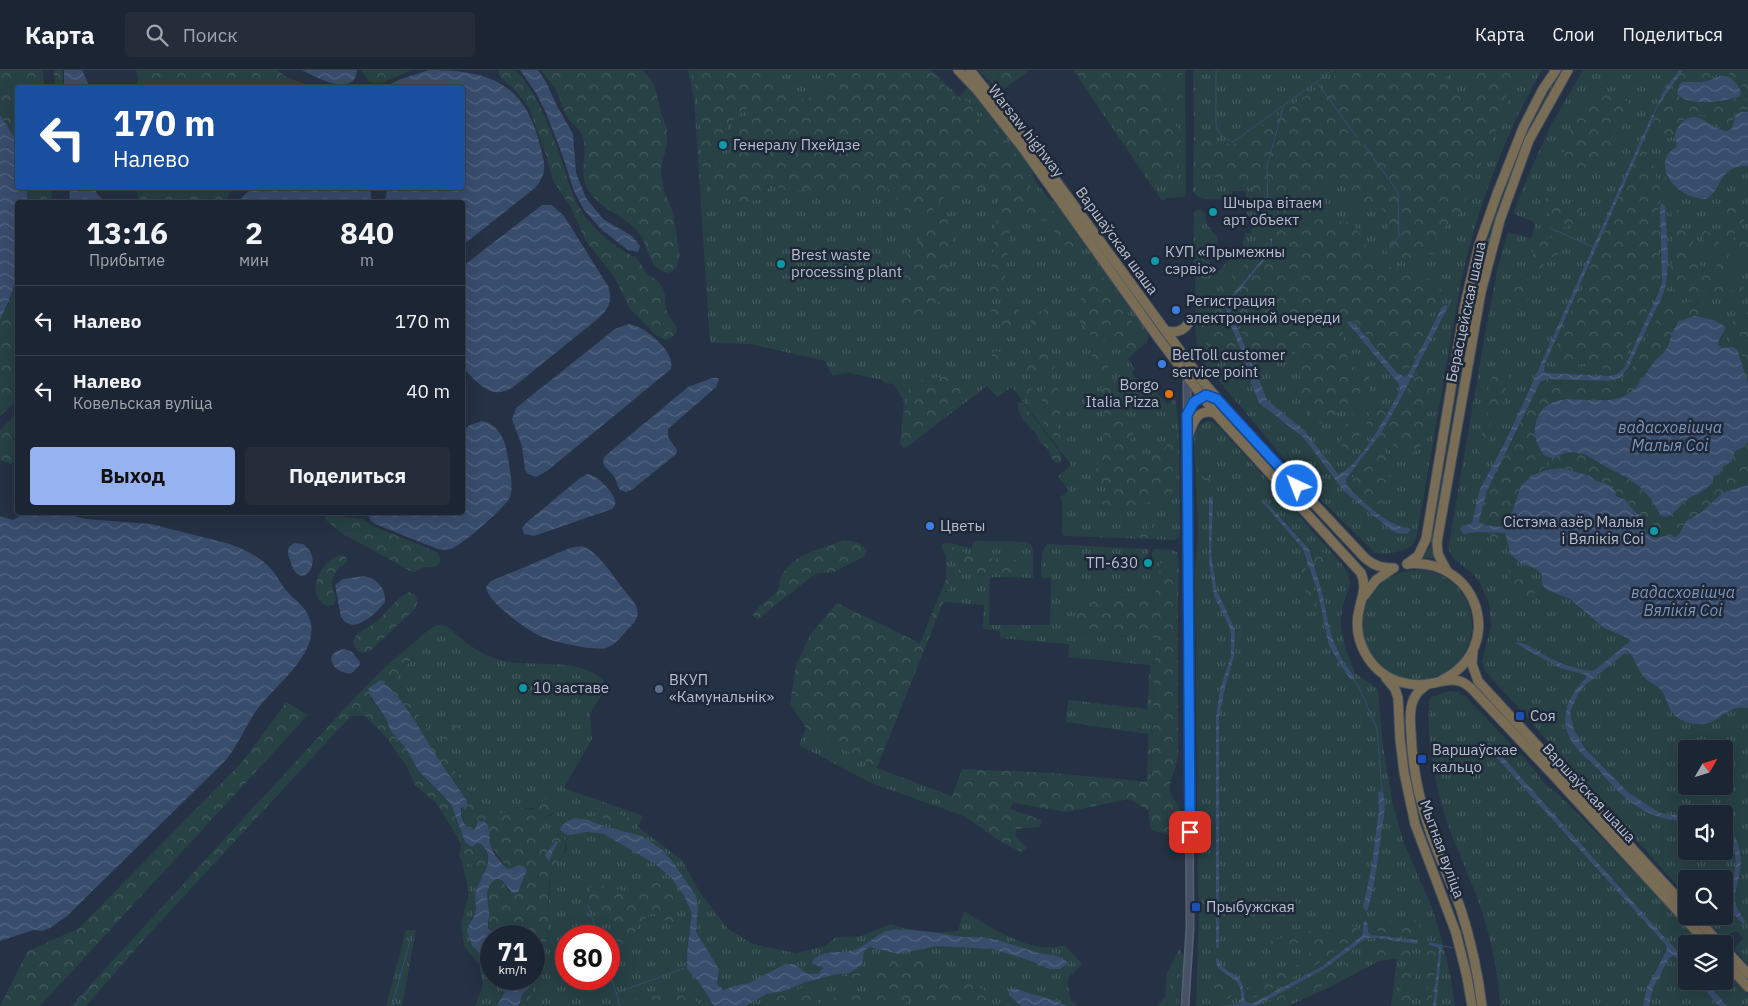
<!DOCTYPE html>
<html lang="ru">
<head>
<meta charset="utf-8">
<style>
	:root { --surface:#1c2533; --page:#252d3b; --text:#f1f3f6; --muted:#a0a5ac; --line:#3a424e; --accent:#95b2f1 }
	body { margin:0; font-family:"IBM Plex Sans",sans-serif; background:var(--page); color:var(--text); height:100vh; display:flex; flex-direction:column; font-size:19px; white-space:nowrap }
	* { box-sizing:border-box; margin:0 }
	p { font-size:16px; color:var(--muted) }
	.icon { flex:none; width:28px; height:28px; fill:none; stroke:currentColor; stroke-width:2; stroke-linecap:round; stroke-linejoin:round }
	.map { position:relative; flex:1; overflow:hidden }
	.sheet { position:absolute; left:15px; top:130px; width:450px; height:315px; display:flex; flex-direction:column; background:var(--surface); border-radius:5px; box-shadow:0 5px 20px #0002,0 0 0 1px var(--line) }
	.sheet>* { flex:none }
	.top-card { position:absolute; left:15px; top:15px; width:450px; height:105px; border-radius:5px; box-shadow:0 5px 20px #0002,0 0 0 1px var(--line); background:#1a4fa0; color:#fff; overflow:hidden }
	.needle { width:32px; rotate:51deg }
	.buttons { position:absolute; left:1678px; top:670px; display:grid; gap:10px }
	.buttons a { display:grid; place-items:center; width:55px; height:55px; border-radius:5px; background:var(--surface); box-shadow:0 5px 20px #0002,0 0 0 1px var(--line); font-size:25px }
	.speed { position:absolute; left:480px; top:855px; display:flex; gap:10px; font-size:25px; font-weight:700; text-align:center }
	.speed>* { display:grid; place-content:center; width:65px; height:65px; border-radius:50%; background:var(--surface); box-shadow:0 5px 20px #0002,0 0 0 1px var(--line); line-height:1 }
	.speed small { font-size:12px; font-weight:400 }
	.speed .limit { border:8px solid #d22; background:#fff; color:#111 }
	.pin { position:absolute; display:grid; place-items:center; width:42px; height:42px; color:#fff; margin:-21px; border-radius:10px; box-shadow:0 2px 8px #0006 }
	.me { position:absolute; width:55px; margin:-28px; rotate:317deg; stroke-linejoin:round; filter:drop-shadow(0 0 4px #0008) }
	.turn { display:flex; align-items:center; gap:18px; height:105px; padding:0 15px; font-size:22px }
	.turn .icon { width:65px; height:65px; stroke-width:2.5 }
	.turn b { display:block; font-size:35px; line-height:42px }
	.eta { display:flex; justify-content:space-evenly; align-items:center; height:85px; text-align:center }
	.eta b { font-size:30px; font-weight:800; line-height:35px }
	.button { display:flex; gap:10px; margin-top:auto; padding:10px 15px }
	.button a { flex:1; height:58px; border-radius:5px; background:var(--accent); color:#111; font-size:20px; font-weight:800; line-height:58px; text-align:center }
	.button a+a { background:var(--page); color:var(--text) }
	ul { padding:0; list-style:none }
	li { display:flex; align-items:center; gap:15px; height:70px; padding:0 15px; border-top:1px solid var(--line) }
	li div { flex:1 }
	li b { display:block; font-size:19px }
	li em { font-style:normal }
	header { display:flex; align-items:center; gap:30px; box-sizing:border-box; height:70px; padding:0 25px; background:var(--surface); border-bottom:1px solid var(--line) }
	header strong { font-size:24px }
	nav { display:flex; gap:28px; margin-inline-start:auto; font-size:18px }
	.search { width:350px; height:45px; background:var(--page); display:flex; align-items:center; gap:12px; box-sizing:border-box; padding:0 18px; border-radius:5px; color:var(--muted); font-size:19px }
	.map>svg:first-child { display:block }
	.grass { fill:url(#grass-tufts); fill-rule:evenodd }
	.forest { fill:url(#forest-crowns); fill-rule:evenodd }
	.water { fill:url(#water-waves) }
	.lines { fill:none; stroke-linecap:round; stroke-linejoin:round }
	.stream { stroke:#384c6c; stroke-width:1 }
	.secondary-casing { stroke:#586171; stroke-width:9 }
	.highway-casing { stroke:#444e5e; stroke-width:11 }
	.secondary { stroke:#475267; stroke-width:6 }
	.highway { stroke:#7a6d56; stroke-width:9 }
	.route-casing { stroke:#114b97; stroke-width:12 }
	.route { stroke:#1a73e8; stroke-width:9 }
	.culture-dot { fill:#0f9aa8; stroke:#1e2839; stroke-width:2 }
	.shop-dot { fill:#3f7fe0; stroke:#1e2839; stroke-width:2 }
	.food-dot { fill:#e8710a; stroke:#1e2839; stroke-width:2 }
	.service-dot { fill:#5c6f8a; stroke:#1e2839; stroke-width:2 }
	.transit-dot { fill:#1a4fb4; stroke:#1e2839; stroke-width:2 }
	.labels { text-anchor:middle; stroke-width:5; stroke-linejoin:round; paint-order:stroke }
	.street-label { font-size:15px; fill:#b7bfcd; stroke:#1e2839 }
	.poi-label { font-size:15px; fill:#b7bfcd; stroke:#1e2839; text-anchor:start }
	.water-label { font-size:16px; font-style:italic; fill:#7c94b6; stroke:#1e2839 }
</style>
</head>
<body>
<header>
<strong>Карта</strong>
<div class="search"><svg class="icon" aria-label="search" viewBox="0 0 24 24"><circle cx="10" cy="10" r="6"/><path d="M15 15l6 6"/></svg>Поиск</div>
<nav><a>Карта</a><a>Слои</a><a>Поделиться</a></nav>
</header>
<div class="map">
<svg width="1748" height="936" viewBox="0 0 1748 936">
	<defs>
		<pattern id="grass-tufts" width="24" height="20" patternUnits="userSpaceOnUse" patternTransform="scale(1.25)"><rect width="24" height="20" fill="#274145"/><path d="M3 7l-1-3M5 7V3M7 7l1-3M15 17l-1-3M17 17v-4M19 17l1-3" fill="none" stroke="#445b5f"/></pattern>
		<pattern id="forest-crowns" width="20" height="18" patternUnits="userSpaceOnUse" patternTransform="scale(1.25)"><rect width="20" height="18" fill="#274145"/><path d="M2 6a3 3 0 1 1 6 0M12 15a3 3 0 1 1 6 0" fill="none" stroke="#445b5f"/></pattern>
		<pattern id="water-waves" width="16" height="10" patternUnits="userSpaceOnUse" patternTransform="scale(1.25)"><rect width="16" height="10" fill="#384c6c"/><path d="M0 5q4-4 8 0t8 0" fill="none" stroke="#536480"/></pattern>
	</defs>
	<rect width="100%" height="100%" fill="#253144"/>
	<g class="grass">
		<path d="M688 0H931L959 27 967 18 978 27 1027 89 1036 112 1049 129 1065 141 1148 263V271L1128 289 1135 299 1132 303 1145 320 1153 319 1167 334 1175 329 1176 333 1179 360 1180 463 1178 468 1174 470 1064 466 1062 464V429L1059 428 1069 421 1058 406 1071 395 1012 317 997 327 987 316 904 379 900 373 904 332 894 314 884 313 882 310 849 303 832 305 825 291 750 274 710 273 694 29Z"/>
		<path d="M978 0H1030L1000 22Z"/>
		<path d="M1073 0H1185L1186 123 1184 127 1168 128 1162 131Z"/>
		<path d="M1193 0H1542C1504 66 1478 137 1461 211L1417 465C1415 469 1414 473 1411 476 1404 482 1385 485 1375 483L1306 415 1199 287C1193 261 1196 233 1195 206L1201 202 1219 200 1242 177 1245 163H1251L1253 154 1246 152V121H1232L1231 129C1220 129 1199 133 1193 121L1194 61Z"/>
		<path d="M1561 0H1564C1520 73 1491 152 1475 235L1433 473 1435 489 1423 487 1430 477 1479 198C1499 129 1523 62 1561 0Z"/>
		<path d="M1583 0H1748V895L1734 879 1743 868 1737 861 1725 865 1719 864 1704 846H1724V809H1686V826L1624 756 1547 674 1548 672 1533 654 1486 602 1482 592 1491 556 1489 533 1480 513 1473 504 1453 488 1448 479 1486 258 1498 197 1508 162 1531 168 1535 156 1532 151 1513 144 1524 115 1550 57ZM1686 679H1724V716H1686ZM1686 744H1724V781H1686Z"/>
		<path d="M1198 139 1205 142 1206 153 1217 167 1218 177H1228L1214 193 1212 177 1206 180 1210 186V194L1208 196H1200L1193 192 1194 145 1195 141Z"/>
		<path d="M1210 351 1216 354 1273 416 1342 494 1348 503 1350 513 1343 536 1341 547V557L1346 580 1355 603 1378 619 1383 676 1393 735 1404 773 1433 840 1443 875 1451 908 1455 936H1391L1397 889 1379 891 1330 917 1288 936H1196L1199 845 1198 820 1195 500 1198 459 1194 369C1196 359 1199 351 1210 351Z"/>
		<path d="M974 471 1025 472 1031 474 1033 481V508L990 507 989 555H1050L1051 508H1041L1042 482 1047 474 1147 479 1149 481 1148 485 1146 487 1145 499 1152 500V482L1154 479 1172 480 1177 482 1179 495 1161 493 1154 529 1077 525V562L1155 568 1151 713 1147 712 1148 664 1066 652 1068 630 1147 639 1150 595 1068 587 1069 574 1000 568V561L983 559 984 535 943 532 953 508 946 509V486L942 478V474L947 473 971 478Z"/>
		<circle cx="1417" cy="555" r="55"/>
		<path d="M437 555C441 555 445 555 448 557 452 559 454 563 457 565 468 574 482 585 496 589 530 600 585 583 608 616L590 643 592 669 564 718 643 746 638 757 682 790 699 821 728 859 753 874 796 883 825 876 836 867 861 866 891 854C911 862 937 863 958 861L964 841C990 857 1033 886 1065 875L1082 894 1068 908V917L1071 931 1079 936H526L541 899 548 859 550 807 555 796 567 779 565 770 559 765H548L542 760C539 750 545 747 554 744L544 730C536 741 532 738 520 738 514 738 511 742 505 743 489 745 476 728 466 718L398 613 396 609 398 604 412 589 408 580H405L427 561ZM566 866H609V909H566Z"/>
		<path d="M1449 621 1458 622 1466 627 1527 691 1546 715 1558 724 1593 759 1703 874H1686V911H1724V897L1748 924V936H1500C1498 899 1489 859 1476 825 1463 791 1446 757 1438 721 1431 692 1427 661 1429 631L1431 627Z"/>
		<path d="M806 658 877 698 952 726 964 746 871 713 799 675Z"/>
		<path d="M461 788C466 794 479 800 487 797L476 821 475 842 468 856 478 882 485 888C488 897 485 903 491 910L505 909 508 912 506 920 497 936H475L483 915 479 894 464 876 461 855 469 822Z"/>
		<path d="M406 860H416L402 936H386Z"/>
		<path d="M1179 879 1183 884 1184 890 1179 936H1156L1165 927 1167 903Z"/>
	</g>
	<g class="forest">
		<path d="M0 0H43L44 17 18 18 17 71 0 45Z"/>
		<path d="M54 0H63V17H55Z"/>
		<path d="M136 0H278C287 11 300 9 310 17H136L138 10Z"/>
		<path d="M361 0H411L382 13H373L369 12Z"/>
		<path d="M498 0H515C536 21 548 53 558 80 567 105 572 132 590 153 599 163 611 173 622 180 626 183 631 185 635 187 641 191 642 198 647 203 651 207 657 209 661 215 668 225 663 234 668 244 674 255 685 262 666 270L657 266 630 239 615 208 586 171 570 136 553 111 546 85 529 38 516 21 500 7Z"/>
		<path d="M541 0H643L654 14 662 46 667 58V74L662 94 661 105 665 123 673 142 680 187 676 199 668 203C646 198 650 176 638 162 624 145 601 140 588 120 578 104 588 85 583 68 580 59 572 54 567 47 562 39 561 30 557 22 553 14 546 8 541 0Z"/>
		<path d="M692 0H776C776 13 781 29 796 30 803 30 809 27 816 28 827 19 822 12 820 0H930L954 26 966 30 971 34 981 54 1002 81 1007 83V78L979 40 982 37 989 41 1030 107C1030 111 1030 116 1031 119 1035 130 1048 136 1056 144 1065 152 1078 166 1078 180L1074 181C1060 175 1056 164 1049 151L1025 150 1011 146 1004 217 1001 224 992 227 989 222 998 132 995 121C982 120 964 116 952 121 935 128 933 157 909 143 900 137 897 126 888 119L885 124H847L808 120 789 121 770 115C767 120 766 125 761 128 755 132 748 131 742 131 725 130 708 127 704 108L698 31ZM761 35 763 37V40L747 48 738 58 724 96 722 98H718L714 92 715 72 735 48 749 37Z"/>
		<path d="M987 0H1027L1004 18 996 12Z"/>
		<path d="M1075 0H1182L1183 41 1182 45 1179 49 1174 47C1167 33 1179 14 1167 1H1164L1161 5 1167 24 1166 44 1179 59 1181 71 1177 110 1174 113 1167 117 1155 116Z"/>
		<path d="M1343 0H1521L1516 6 1504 13C1503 26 1511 25 1505 41L1459 144 1435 166V170L1439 177 1436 184C1432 185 1428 183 1424 184 1419 185 1416 190 1410 190 1402 190 1386 186 1384 177 1381 161 1401 153 1377 135H1370L1359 139C1346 132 1350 124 1346 112L1341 108 1335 109 1322 122 1303 126 1272 159 1265 163 1259 160C1253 147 1261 129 1252 118L1205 104 1198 98 1197 73 1202 68 1229 74 1238 73ZM1462 0 1479 12 1481 20C1475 40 1453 23 1446 12 1445 2 1453 0 1462 0Z"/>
		<path d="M1676 0H1748V25L1735 8 1727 2 1704 9 1682 10 1674 21 1668 22 1666 21 1664 15Z"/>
		<path d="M1604 22 1629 32 1630 37 1615 57V69L1613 76 1590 100 1585 103H1580L1563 89V83L1570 66V53L1575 48V43L1584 32 1594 24Z"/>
		<path d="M1669 25H1676L1685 30 1695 31H1721L1742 27 1748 31V40L1741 39 1735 41 1732 55 1725 59 1720 58 1708 45C1683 45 1685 48 1672 67L1657 71 1651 65C1650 55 1661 29 1669 25Z"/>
		<path d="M1644 76 1648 79 1646 89 1653 95 1662 125 1658 134 1660 166 1657 178 1661 195V203L1657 211 1653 229 1620 297C1607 306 1603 296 1591 294 1577 291 1564 304 1555 287V280L1568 246 1589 206 1591 191 1641 77Z"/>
		<path d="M1666 106 1678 120 1679 125 1676 128C1664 127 1660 114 1666 106Z"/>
		<path d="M27 118H51L52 132H27Z"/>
		<path d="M137 118H234L229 124 226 132H138Z"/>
		<path d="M1579 124H1582C1588 135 1574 163 1560 157 1553 154 1553 150 1550 145 1547 142 1544 140 1541 136L1546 128 1552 126 1565 135H1568Z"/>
		<path d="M1316 130 1324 134 1327 146 1330 151C1337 153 1343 150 1349 153 1366 162 1363 183 1379 192 1399 203 1413 194 1433 213 1438 216 1441 219 1443 225L1440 234 1426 249V267L1413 294 1407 299H1400L1392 295 1355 252 1348 249 1344 252 1342 259 1348 293C1353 300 1359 297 1365 302 1376 311 1368 330 1356 336 1351 338 1346 336 1341 337L1330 352 1323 354C1306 348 1299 326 1300 309 1300 302 1304 294 1300 287 1291 271 1261 295 1248 274 1242 264 1232 243 1234 231 1237 219 1261 197 1269 186 1274 180 1272 174 1274 168 1279 156 1303 132 1316 130Z"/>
		<path d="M1725 131 1737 133 1745 138 1748 136V146C1745 148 1734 163 1733 167L1735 172 1738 173 1748 169V181L1743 190C1738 189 1728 175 1725 170L1729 153 1727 147V142L1722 135Z"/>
		<path d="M1674 137 1679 141 1681 155 1685 162 1692 169 1694 178 1703 204 1706 205 1715 199 1717 195 1712 181 1700 165 1701 161 1705 160 1715 167 1722 178 1736 193V197L1723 205 1722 208C1727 216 1733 215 1740 211L1742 212 1743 217 1740 225 1738 226 1737 222 1733 220C1727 222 1725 228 1719 228 1701 217 1707 219 1689 228 1686 226 1674 220 1672 218 1666 211 1673 186 1676 178L1672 167 1673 152 1671 142Z"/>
		<path d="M946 148 952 151 953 156 947 226 935 235 928 249 924 251H914L908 249 903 241 905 191 907 185 918 174 923 157Z"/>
		<path d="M1556 166 1561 171C1564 185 1553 185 1545 193 1541 199 1544 203 1537 207L1532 200 1533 182 1543 170Z"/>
		<path d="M1268 172 1271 177 1267 182 1227 229C1218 244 1236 272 1242 287V292L1238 294 1227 291 1218 294 1213 293 1207 277 1203 260 1205 239 1223 216Z"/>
		<path d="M17 204V330L0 346V249L9 233Z"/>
		<path d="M1098 207 1109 208 1141 269 1139 276 1130 283 1124 282 1115 267 1102 271 1099 276 1106 290 1111 308C1119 313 1131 309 1137 317 1137 328 1129 326 1122 329L1119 332 1121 341 1134 355C1135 365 1128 372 1130 383L1137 388H1149L1167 376 1171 358 1177 360 1178 362 1176 418C1164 436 1107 442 1091 429L1092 425C1099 426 1107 428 1109 420 1101 417 1098 414 1094 405 1104 379 1108 345 1101 317 1099 309 1093 301 1092 292 1091 284 1094 276 1092 269 1090 258 1077 255 1077 243 1078 231 1089 214 1098 207Z"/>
		<path d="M1527 209 1532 213 1533 222C1527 231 1524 242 1512 240L1506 233 1510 226 1511 215 1516 213 1523 214Z"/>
		<path d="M1696 230C1704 230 1709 237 1706 245 1697 250 1686 246 1678 255 1671 261 1671 271 1667 279 1663 284 1658 288 1654 293 1644 305 1641 317 1627 325 1603 338 1558 319 1542 340L1536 370 1541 383 1535 393 1538 397H1544L1545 400 1531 406 1521 416 1507 456 1504 457 1481 455 1479 451 1487 421 1540 312 1546 309H1560L1571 314H1601L1623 308 1632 298 1650 259 1661 244 1664 233 1669 231 1682 233Z"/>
		<path d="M1004 233C1014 234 1019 240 1025 248L1022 258 1013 260H1006L991 245V241L998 234Z"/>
		<path d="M1047 239 1053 242 1054 252 1048 257 1039 260 1031 252 1030 248 1033 244Z"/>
		<path d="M1748 242V301L1739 278 1730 270 1729 266 1732 252 1745 246Z"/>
		<path d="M995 281 1000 282C1003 287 1002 294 997 297L994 296 992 292V283Z"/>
		<path d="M1033 283 1050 284 1056 287 1057 293C1054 296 1052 302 1049 304 1042 308 1029 304 1024 300L1021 293 1023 287Z"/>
		<path d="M1425 300 1431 302 1434 313 1420 377C1412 389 1399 380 1390 373L1386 375C1383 395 1397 410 1386 432L1378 434 1365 427 1352 410C1355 399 1374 392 1374 379 1374 366 1359 356 1371 342 1379 333 1394 341 1400 333 1409 322 1410 304 1425 300Z"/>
		<path d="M1501 300 1509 305 1510 310 1506 318 1504 332 1490 355 1488 378 1485 384 1481 386 1478 380 1482 371 1483 356 1488 346 1486 328 1493 302Z"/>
		<path d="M944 307C955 309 964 313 971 322L970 326 910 375 904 376 902 374 901 366 909 316C915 311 935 307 944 307Z"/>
		<path d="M1050 314C1062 317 1065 332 1061 342 1059 346 1057 348 1056 353L1058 359 1066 368 1065 372 1061 375 1057 371 1024 326 1026 319 1031 318 1036 323 1034 334 1040 335 1042 331 1043 320Z"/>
		<path d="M1150 320C1156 321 1164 330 1165 336H1153L1143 333 1140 328 1142 322Z"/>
		<path d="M1018 332 1023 333 1060 382 1062 389 1060 393H1056L1052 389 1048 379 1039 371 1037 365 1023 350 1018 339Z"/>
		<path d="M17 343V358L13 369 17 383V390L11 394 0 390V360Z"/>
		<path d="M1354 343 1358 344 1361 347 1360 364 1353 378 1345 380C1335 372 1347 351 1354 343Z"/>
		<path d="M1748 372V415L1722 423 1701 443 1686 451 1680 463 1673 467 1662 465 1656 458 1646 454 1641 446 1633 440 1628 432 1616 426C1612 410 1605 416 1595 410 1582 402 1566 398 1550 399L1548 395 1550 389C1557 386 1565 382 1573 382 1587 382 1597 392 1608 399 1613 401 1618 402 1623 405 1638 413 1650 426 1658 441L1673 444C1684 431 1698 422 1712 413L1713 407 1720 403 1723 397 1732 391 1735 381 1742 378Z"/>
		<path d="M1199 397C1208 399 1209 408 1211 415L1208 420H1206L1203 416 1204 407 1196 401Z"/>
		<path d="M326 443H339L345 447 362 449 373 456 437 482 439 485 440 492 435 497H424L415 502H412L340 462 327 451 325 447Z"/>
		<path d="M1152 452 1158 458V463L1153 468 1134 467 1130 465 1131 461 1134 459 1145 462 1149 460V455Z"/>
		<path d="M1099 457 1114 460 1116 465 1114 466 1096 465 1094 461Z"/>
		<path d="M1492 462 1507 465V476L1490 468 1489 464Z"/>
		<path d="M843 470C853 471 861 472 867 481L865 486 834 502 815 504 758 549 753 546C759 532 769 532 777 521 780 517 779 511 781 507 793 482 822 480 843 470Z"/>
		<path d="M947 475 957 478 971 487 1020 490 1025 495 1022 502H1018L959 504 958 492 945 478Z"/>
		<path d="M1315 475C1321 476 1328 489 1328 496L1326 499 1319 498 1314 492 1311 479Z"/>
		<path d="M340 485 346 487 347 492 337 500 333 507 332 516 336 530 333 535 326 536C304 522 321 491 340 485Z"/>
		<path d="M1161 493 1179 495C1177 557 1178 620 1178 682 1178 705 1159 717 1179 735L1182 769 1151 760 1148 740 1129 729 1066 742 1013 733 1010 739 1042 750 1039 757 1015 759 1016 767 1027 778 1021 782 998 770 964 746 952 726 962 699 1053 703 1151 712 1155 568 1077 562V525L1154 529Z"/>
		<path d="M1304 494 1315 523 1318 538 1315 542 1311 541C1306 535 1308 528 1306 521 1303 512 1300 507 1300 496Z"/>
		<path d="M1511 497C1518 497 1533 513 1536 521L1533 525 1528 527 1512 521 1509 516 1508 502Z"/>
		<path d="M953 508 877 698 806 658 790 634 796 595 810 565 837 533 920 573 946 509Z"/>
		<path d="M409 522C419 524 419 533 415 539L370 581 362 583 356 580 353 572C355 563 363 561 370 556 385 547 394 529 409 522Z"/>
		<path d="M405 580 411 582 413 587 397 606 396 609 398 613 466 718C476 728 488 744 504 743 510 743 513 738 519 738 524 737 528 741 534 739 540 736 543 730 549 728 556 730 558 735 557 741L544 748C539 755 541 761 548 765L555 764 562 767C573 782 553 792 550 807 547 824 550 841 548 858 546 873 544 890 540 904 536 915 531 925 526 936H519L522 925 531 915 532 909H534V866C520 866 493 872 488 855 488 852 489 850 489 847 490 832 481 822 496 809L502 810 509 821 518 822 527 800 524 796 508 799 491 776 490 767 486 752 481 750 476 753 474 760H471L466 756 461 742 466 729 432 681 414 650 385 613 370 628 387 650 390 660 405 677 418 700 451 734 463 767 475 776 478 773 484 776 488 787 487 797C477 800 465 794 459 786L461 773 436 733 416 716 407 697 385 666 365 646H351L148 865 86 936H71L357 625 386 596Z"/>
		<path d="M286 632 308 645 40 936H0L28 881 79 858 243 691Z"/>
		<path d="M456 654 459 657 457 662 446 671H442L443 665Z"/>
		<path d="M600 737 633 749 636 753C625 764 603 753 596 740Z"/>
		<path d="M652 808C671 812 676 832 678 849L675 853 671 854 655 844H650L637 856 632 873 628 877H619L610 855 595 839 589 831 587 825 592 815 598 814 628 822C639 818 639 809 652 808Z"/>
		<path d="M1377 849 1402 852 1413 849 1419 853 1420 859 1418 863C1410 867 1381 863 1373 859L1371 854Z"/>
		<path d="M1352 856 1356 857 1358 861 1355 868 1316 895 1256 927 1251 928 1247 921 1250 917 1262 912 1272 904 1300 894 1309 886 1310 880C1300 868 1288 876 1275 878L1270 874 1272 870 1311 861 1335 863Z"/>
		<path d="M1390 875 1407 877 1412 881 1411 884 1407 887 1391 885 1376 889 1282 936H1261L1300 915 1350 892 1366 878Z"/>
		<path d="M1431 880 1435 882 1436 888 1431 936H1423L1429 915 1424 890 1427 881Z"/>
		<path d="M921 883 933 889C933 898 929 901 922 906L925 911C945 915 970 908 986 921L988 932 985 936H920L915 931 910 930 901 936H827H830C843 909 858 933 878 916L877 911 858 906 837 916 831 913 832 909 838 906H847L877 897 898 889Z"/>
		<path d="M1408 893 1413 895 1415 899 1414 925 1410 933 1404 935 1400 930V926L1402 898Z"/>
		<path d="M1213 900 1226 906 1234 917 1232 926 1218 936H1213L1216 927 1215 923 1210 921 1212 913 1211 903Z"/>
		<path d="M1176 903 1179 904 1182 910 1176 928 1177 936H1168L1171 909 1173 904Z"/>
		<path d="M806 917 814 918 818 923V932L822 936H765L770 929Z"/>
		<path d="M686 925 698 932 699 936H623C637 923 668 925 686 925Z"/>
	</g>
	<g class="water">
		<path d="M64 0H82L90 17H64Z"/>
		<path d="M302 0H357C355 29 315 7 302 0Z"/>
		<path d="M429 0C501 0 530 20 544 92 545 102 543 108 536 117L463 175 462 132H385L387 118H462V18L384 17 401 9Z"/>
		<path d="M520 0H538L546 12 557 36 573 64 576 103 586 128 603 149 632 166 640 176 638 182 628 180 602 160 584 140 574 121 562 84 546 43 536 23Z"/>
		<path d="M1679 0H1683L1658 36 1662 24Z"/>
		<path d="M1721 6C1731 5 1736 12 1741 21L1740 26C1725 32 1689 37 1677 24L1679 15 1683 12H1704Z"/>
		<path d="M1741 42H1748V96C1716 96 1724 120 1706 129 1685 129 1657 109 1667 85 1669 82 1673 79 1676 77 1677 72 1675 69 1675 65 1676 60 1680 54 1683 51 1699 38 1712 61 1727 61L1732 58 1736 44Z"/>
		<path d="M0 45 17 71 18 118H27V132H18C18 177 23 209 0 249Z"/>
		<path d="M1652 45H1654V47L1545 294 1544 301 1547 303 1609 306 1617 304 1624 298 1659 222 1662 212 1660 136 1662 133 1665 136C1666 161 1672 202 1663 224L1628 298 1620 308 1608 311 1546 309 1540 312 1487 421 1479 451 1481 455 1504 457 1507 456 1521 416 1531 406 1546 400 1562 398 1590 406 1596 411 1605 413 1613 417 1616 426 1626 430 1633 440 1641 446 1646 463 1656 468 1665 466 1676 467 1680 463 1686 451 1701 443 1722 423 1748 415V638C1727 634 1722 652 1703 654 1687 655 1675 650 1668 635 1666 630 1665 625 1662 621 1657 615 1649 613 1644 607 1637 599 1635 588 1628 581L1585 615 1578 624 1570 642 1574 660 1585 679 1629 723 1660 743 1672 745H1686V750L1682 751C1645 750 1619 725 1597 698 1590 690 1581 685 1575 676 1557 653 1566 627 1586 608V605L1560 598 1515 573C1521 571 1527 575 1533 578 1551 590 1569 598 1591 601L1595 600 1629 572 1630 569 1604 558 1570 529 1545 519 1542 514V505L1538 500 1520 493 1511 485 1505 463 1478 462 1463 464 1460 459 1461 456 1470 454 1472 452 1480 419 1504 374 1527 325Z"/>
		<path d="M69 118H94L98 125 106 132H70Z"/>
		<path d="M252 118H371V132H237Z"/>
		<path d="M542 135H552L564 146 608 216C613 229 609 238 600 247L512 318C490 331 478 312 463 298V196Z"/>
		<path d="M1270 168 1272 169 1271 182 1233 228 1230 234 1231 242 1267 330 1304 360 1338 404C1357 401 1392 337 1400 320L1398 313 1347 252 1350 251 1353 252 1397 303 1405 307 1408 305 1442 237 1446 235 1448 237 1401 328 1381 363 1346 409V414L1351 420C1367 435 1388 456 1409 458L1411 460 1407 464 1397 463 1391 460 1344 421 1303 367 1259 333 1251 313 1244 288 1227 246 1226 238 1229 229 1268 183 1271 178Z"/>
		<path d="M1696 246 1713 250 1725 256V260L1719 269 1718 275 1721 278 1732 277 1737 279 1748 313V372L1742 378 1735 381 1732 391 1723 397 1720 404 1713 407V413L1701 422 1689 428 1671 445 1665 447 1660 445 1652 430 1640 417 1626 407 1608 398 1586 385 1574 382 1565 383 1552 388 1544 385C1536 374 1532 362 1537 349 1552 313 1595 340 1624 326 1640 318 1644 305 1654 292 1658 287 1664 283 1667 278 1670 273 1670 268 1672 263 1676 253 1686 247 1696 246Z"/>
		<path d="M629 254C645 256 676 282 671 299L547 401 536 407 528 404 525 400 522 376 512 349 516 338 615 259Z"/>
		<path d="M712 308H718L719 310 716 317 668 359V367L677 380 676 384 633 419 626 422 620 420C617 416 617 412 615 408 610 399 599 397 605 386L688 317Z"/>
		<path d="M482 351C505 356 507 381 510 400 511 409 513 418 510 427 506 437 463 474 453 478 448 480 443 480 438 479L375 454 371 451 367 443 462 442 463 360 470 355Z"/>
		<path d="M587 404C596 404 614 422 615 431 616 435 615 436 612 439L534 466 524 464 522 458 526 453 580 408Z"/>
		<path d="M1209 427H1212L1213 429 1211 484 1217 521 1235 559 1234 586 1225 617 1219 648V877L1217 879 1216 877V647L1220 619 1231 586V563L1229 556 1214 526 1209 492Z"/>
		<path d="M1265 431 1309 479 1323 526 1329 557 1333 570 1342 590 1354 606 1353 609H1350L1342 597 1329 576 1318 523 1303 479 1265 435 1263 432Z"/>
		<path d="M57 442 86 449 151 454 230 474C245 480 261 487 272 500 277 505 280 513 285 519 295 531 308 537 311 554 317 586 272 618 256 641 245 657 238 675 226 690L67 846 50 858 42 861 34 860 0 871V446L13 450 25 443Z"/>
		<path d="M294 473 303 474C327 491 300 524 291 493 289 488 287 483 289 477Z"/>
		<path d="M582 476C600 483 612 505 624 520 636 534 645 543 629 558 622 565 616 575 606 578 594 581 554 572 542 567 528 561 487 532 486 517L491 511 570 478Z"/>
		<path d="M364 506C377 508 386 519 385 532 377 542 365 554 352 555L345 552 341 547 335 515 343 509Z"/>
		<path d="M344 579 352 582 360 592 359 596 352 603C334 605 320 583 344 579Z"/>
		<path d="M380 611C397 618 422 663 432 679 443 697 456 714 467 731V736L461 738C460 746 464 757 472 760H474L478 751C493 749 488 768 491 776 493 784 502 794 508 799L521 795 526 798 527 800 518 822 512 823 502 810 496 809C483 819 488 829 489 842 490 848 487 853 488 858L493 863 499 866H491V909H500L491 910 487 904 485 888 472 876 467 861C468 854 473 850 475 843 477 836 474 828 476 820 482 805 497 788 481 774L478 773 472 777 465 772 451 734 418 700 405 677 390 660 387 650 369 624 368 619 376 613Z"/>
		<path d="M1488 673 1491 674 1686 891 1685 898 1674 886 1670 887 1653 918 1649 936H1643L1647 917 1667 880 1666 875 1487 677Z"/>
		<path d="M1380 721 1383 722C1387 737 1383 751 1381 765 1378 790 1375 814 1368 839L1366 841 1363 837 1372 795 1379 739 1378 723Z"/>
		<path d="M575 748 588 750 603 756 642 766 661 779 673 792 696 826 698 838 696 862 719 899 717 914 724 920 733 916 749 913 785 894H794L808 904H818L823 898 813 894 812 892C818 880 839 883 851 881 866 878 876 862 891 860 912 858 936 863 956 866 966 868 977 866 987 868 1005 871 1021 878 1039 883 1048 885 1061 884 1067 892L1066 895 1060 899H1049L1031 891 993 879 937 876 898 884 870 877 864 881 862 895 849 903 832 905 803 913 785 921 767 924 745 936H714L699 912 687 899V883L692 843 684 826 671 807 655 794 604 764 587 762 571 765 565 764 560 760C562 753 568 751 575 748Z"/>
		<path d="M1724 752C1738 765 1744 787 1739 806 1738 814 1734 822 1735 830 1735 838 1742 844 1745 851L1744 854C1719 837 1739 807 1735 784 1733 772 1724 763 1724 752Z"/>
		<path d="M556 771 558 773 552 783 550 790 548 791 545 785Z"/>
		<path d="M1364 851H1367L1368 862 1371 865 1417 870 1418 873 1416 874 1377 868H1366L1324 899 1256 936H1221L1240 934C1247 899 1214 910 1216 888L1219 889C1221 902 1235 901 1241 911 1244 917 1244 925 1245 931L1251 934 1321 897 1362 866Z"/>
		<path d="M1430 872 1442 875 1436 936H1433L1439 880 1437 877 1428 875Z"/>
		<path d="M505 909H532L531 915 522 925 519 936H497L508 916V912Z"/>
		<path d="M1697 911H1705L1727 936H1719Z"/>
		<path d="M1014 918C1032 925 1050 927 1067 936H1021L1009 925V920Z"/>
	</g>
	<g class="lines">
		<g class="stream">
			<path d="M1216 0V53C1218 64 1223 68 1233 72L1333 0"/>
			<path d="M1317 13 1357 67"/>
			<path d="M1654 44 1658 34"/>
			<path d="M1364 75 1398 122 1399 167 1390 178"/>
			<path d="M1268 157 1267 96 1283 38"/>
			<path d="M1550 158 1593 177"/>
			<path d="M1448 236 1452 228"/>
			<path d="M1353 609 1358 615 1377 659 1382 721"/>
			<path d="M588 835 598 866"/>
			<path d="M1442 876 1456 878"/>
			<path d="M609 900 620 936"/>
			<path d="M616 923 685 898"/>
			<path d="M75 936 94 915"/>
			<path d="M392 936 411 867"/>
		</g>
		<defs>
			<path id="secondary" d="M1185 936 1190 858 1187 307"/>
			<g id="highway">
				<path d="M958 0 977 20 1022 77 1159 269 1215 343 1361 503C1367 517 1362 526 1359 540 1352 569 1369 601 1397 611 1407 614 1417 616 1428 614 1438 613 1451 607 1462 612 1465 613 1468 616 1471 618L1553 705 1708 874"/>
				<path d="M970 0 1035 82 1200 308 1233 347 1365 488C1374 496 1382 498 1394 498"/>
				<path d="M1166 261C1175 263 1182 262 1188 254"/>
				<path d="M1187 345C1191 335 1197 326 1208 326"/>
				<path d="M1188 367C1193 352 1197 338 1215 343"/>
				<path d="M1407 494 1418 486 1426 469 1465 234 1479 175 1497 124 1523 58 1543 19 1556 0"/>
				<path d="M1407 494C1479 487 1507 578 1442 610"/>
				<path d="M1447 501 1438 484 1437 472 1481 222 1500 150 1529 70 1568 0"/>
				<path d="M1364 526 1376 510 1392 499"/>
				<path d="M1473 580 1472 594 1478 611 1686 837"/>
				<path d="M1386 608 1395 619 1398 628 1400 669 1404 702 1415 754 1456 863 1467 907 1472 936"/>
				<path d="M1428 614C1424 617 1419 620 1416 625 1409 635 1410 650 1411 662 1412 693 1418 725 1428 755 1437 784 1451 811 1461 840 1471 871 1478 903 1482 936"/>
				<path d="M1695 846 1720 874"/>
				<path d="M1724 878 1748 904"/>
				<path d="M1724 891 1748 917"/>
			</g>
		</defs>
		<use href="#secondary" class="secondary-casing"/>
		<use href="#highway" class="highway-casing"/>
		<use href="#secondary" class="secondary"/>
		<use href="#highway" class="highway"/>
	</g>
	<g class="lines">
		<defs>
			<path id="route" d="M1190 762 1187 345 1194 332 1206 325 1217 329 1297 416"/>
		</defs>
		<use href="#route" class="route-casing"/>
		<use href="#route" class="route"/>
	</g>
	<g class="culture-dot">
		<circle cx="723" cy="75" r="5"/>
		<circle cx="1213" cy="142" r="5"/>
		<circle cx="1155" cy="191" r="5"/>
		<circle cx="781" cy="194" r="5"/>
		<circle cx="1654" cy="461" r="5"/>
		<circle cx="1148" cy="493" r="5"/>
		<circle cx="523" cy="618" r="5"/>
	</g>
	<g class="shop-dot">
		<circle cx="1176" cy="240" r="5"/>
		<circle cx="1162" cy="294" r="5"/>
		<circle cx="930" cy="456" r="5"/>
	</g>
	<circle class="food-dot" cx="1169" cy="324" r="5"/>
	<circle class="service-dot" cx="659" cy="619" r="5"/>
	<g class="transit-dot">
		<rect x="1515" y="641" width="10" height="10" rx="2.5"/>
		<rect x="1417" y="684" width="10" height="10" rx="2.5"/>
		<rect x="1191" y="832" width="10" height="10" rx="2.5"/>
	</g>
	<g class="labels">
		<g class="street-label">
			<text transform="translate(1026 61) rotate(52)" y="5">Warsaw highway</text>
			<text transform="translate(1117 171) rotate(54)" y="5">Варшаўская шаша</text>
			<text transform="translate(1466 242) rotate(-78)" y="5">Берасцейская шаша</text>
			<text transform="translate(1589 723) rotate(47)" y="5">Варшаўская шаша</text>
			<text transform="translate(1442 779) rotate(70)" y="5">Мытная вуліца</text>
		</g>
		<g class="poi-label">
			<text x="733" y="80">Генералу Пхейдзе</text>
			<text x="1223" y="138">Шчыра вiтаем<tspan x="1223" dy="17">арт объект</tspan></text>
			<text x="1165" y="187">КУП «Прымежны<tspan x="1165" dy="17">сэрвіс»</tspan></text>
			<text x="791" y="190">Brest waste<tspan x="791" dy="17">processing plant</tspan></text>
			<text x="1186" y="236">Регистрация<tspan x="1186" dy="17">электронной очереди</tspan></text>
			<text x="1172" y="290">BelToll customer<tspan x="1172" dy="17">service point</tspan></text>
			<text x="1159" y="320" text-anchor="end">Borgo<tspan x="1159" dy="17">Italia Pizza</tspan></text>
			<text x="1644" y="457" text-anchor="end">Сістэма азёр Малыя<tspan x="1644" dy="17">і Вялікія Соі</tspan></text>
			<text x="940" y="461">Цветы</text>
			<text x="1138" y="498" text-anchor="end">ТП-630</text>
			<text x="669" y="615">ВКУП<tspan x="669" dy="17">«Камунальнік»</tspan></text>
			<text x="533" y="623">10 заставе</text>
			<text x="1530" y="651">Соя</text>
			<text x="1432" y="685">Варшаўскае<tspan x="1432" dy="17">кальцо</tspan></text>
			<text x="1206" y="842">Прыбужская</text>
		</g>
		<g class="water-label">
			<text x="1670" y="363">вадасховішча<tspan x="1670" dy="18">Малыя Соі</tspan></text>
			<text x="1683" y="528">вадасховішча<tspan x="1683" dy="18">Вялікія Соі</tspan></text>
		</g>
	</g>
</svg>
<div class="buttons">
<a><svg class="needle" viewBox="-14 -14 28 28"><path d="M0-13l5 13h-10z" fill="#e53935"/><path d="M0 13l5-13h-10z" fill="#a0a5ac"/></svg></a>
<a><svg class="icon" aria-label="sound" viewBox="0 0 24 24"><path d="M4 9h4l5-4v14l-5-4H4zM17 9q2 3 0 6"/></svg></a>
<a><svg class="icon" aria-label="search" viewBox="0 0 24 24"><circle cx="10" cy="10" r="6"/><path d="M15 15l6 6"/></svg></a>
<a><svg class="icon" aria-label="layers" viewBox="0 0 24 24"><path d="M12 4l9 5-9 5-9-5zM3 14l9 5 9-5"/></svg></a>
</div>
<div class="speed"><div>71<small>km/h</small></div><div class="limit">80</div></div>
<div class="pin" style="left:1190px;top:762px;background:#d93025"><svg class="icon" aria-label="arrive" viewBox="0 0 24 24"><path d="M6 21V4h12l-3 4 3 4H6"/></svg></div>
<svg class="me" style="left:1297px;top:416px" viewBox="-20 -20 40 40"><circle r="17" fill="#1a73e8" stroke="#fff" stroke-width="3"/><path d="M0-11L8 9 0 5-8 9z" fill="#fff"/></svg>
<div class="top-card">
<div class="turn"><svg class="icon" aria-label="left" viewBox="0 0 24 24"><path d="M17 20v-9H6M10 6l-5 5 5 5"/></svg><div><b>170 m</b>Налево</div></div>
</div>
<section class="sheet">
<div class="eta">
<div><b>13:16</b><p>Прибытие</p></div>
<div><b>2</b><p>мин</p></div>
<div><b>840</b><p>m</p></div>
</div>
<ul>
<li><svg class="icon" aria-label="left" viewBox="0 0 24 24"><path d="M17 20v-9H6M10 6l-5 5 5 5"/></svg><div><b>Налево</b></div><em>170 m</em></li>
<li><svg class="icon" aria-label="left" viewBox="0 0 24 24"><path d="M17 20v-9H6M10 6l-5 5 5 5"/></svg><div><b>Налево</b><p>Ковельская вуліца</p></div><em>40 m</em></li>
</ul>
<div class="button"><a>Выход</a><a>Поделиться</a></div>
</section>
</div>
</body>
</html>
